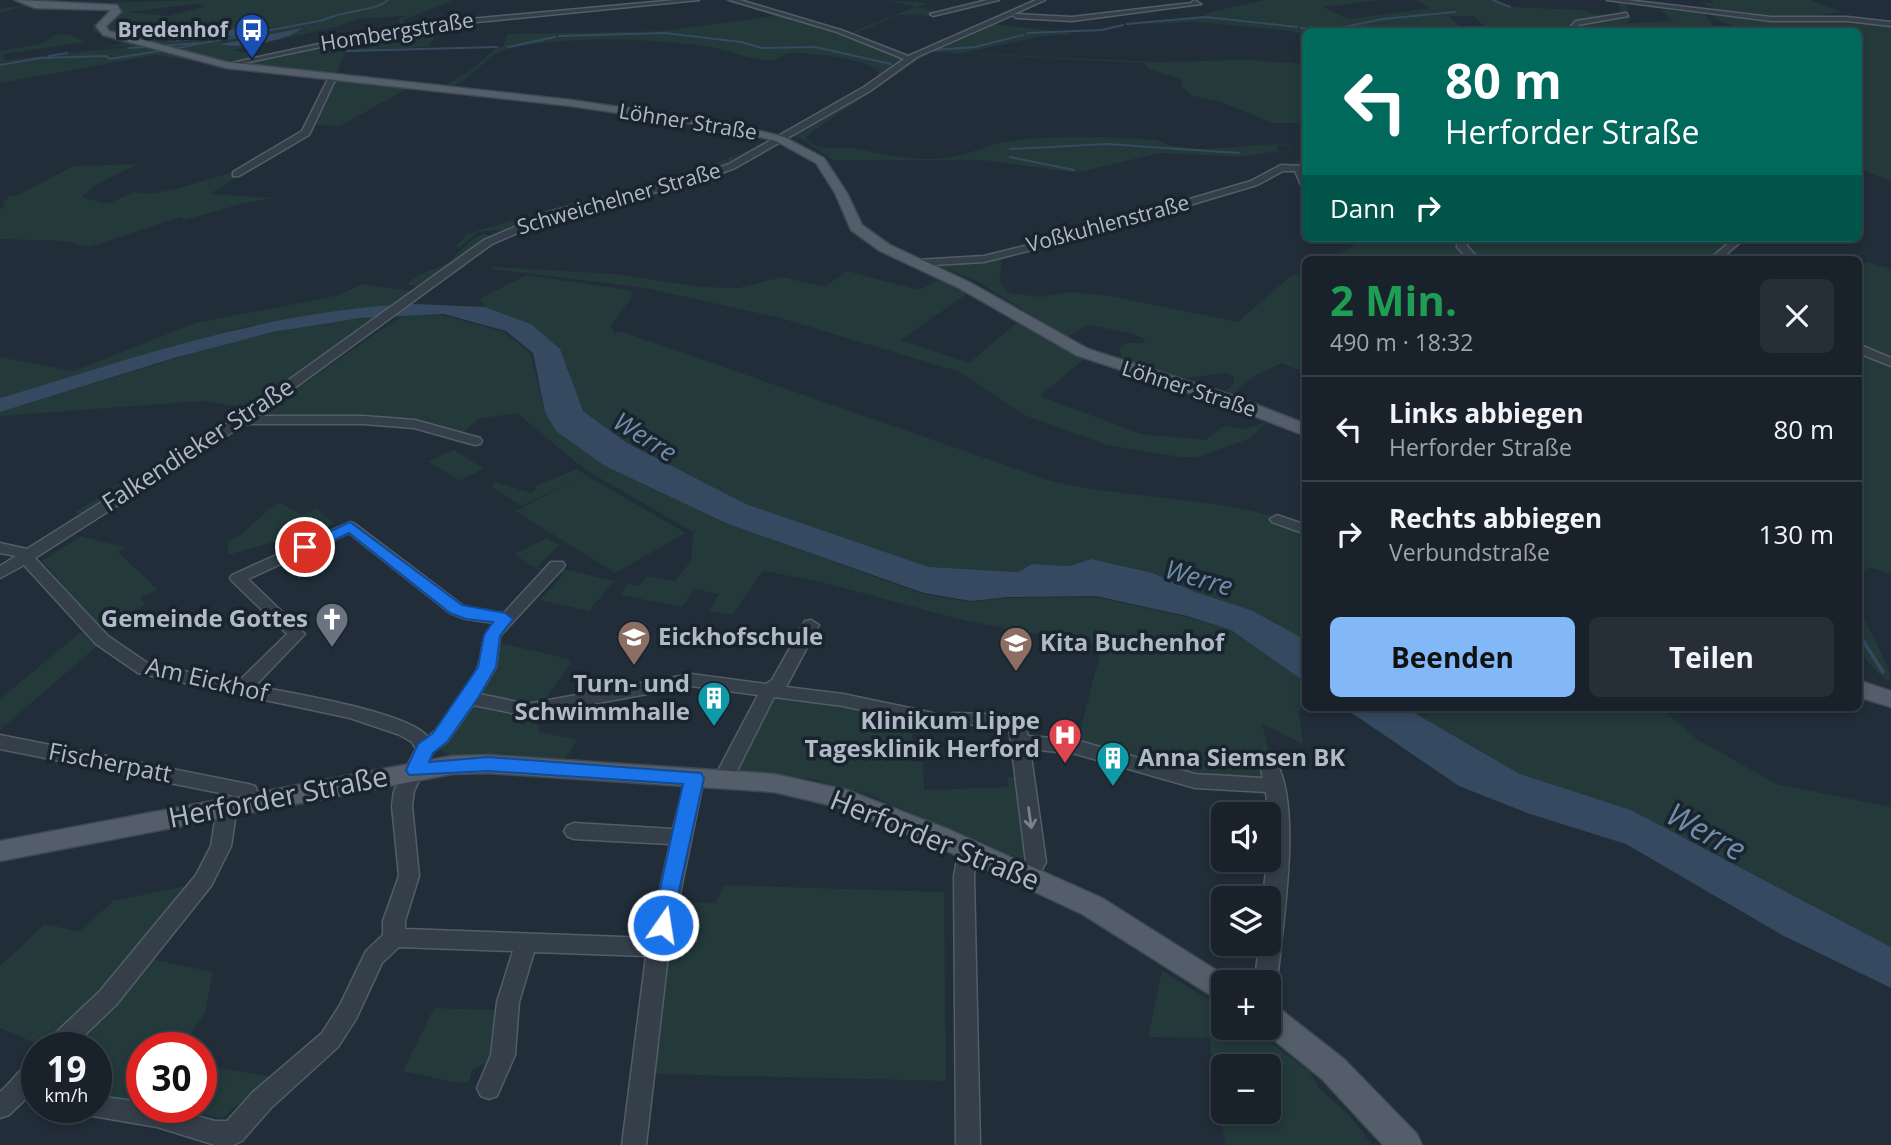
<!DOCTYPE html>
<html lang="de">
<head>
<meta charset="utf-8">
<style>
	:root { --surface:#19222b; --page:#262f37; --text:#f1f3f6; --muted:#9fa4a9; --line:#373f47; --accent:#82b8f8 }
	body { margin:0; font-family:"Open Sans",sans-serif; background:var(--page); color:var(--text); height:100vh; display:flex; flex-direction:column; font-size:26px; white-space:nowrap }
	* { box-sizing:border-box; margin:0 }
	p { font-size:23px; color:var(--muted) }
	.icon { flex:none; width:38px; height:38px; fill:none; stroke:currentColor; stroke-width:2; stroke-linecap:round; stroke-linejoin:round }
	.map { position:relative; flex:1; overflow:hidden }
	.sheet { position:absolute; left:1302px; top:256px; width:560px; height:455px; display:flex; flex-direction:column; background:var(--surface); border-radius:10px; box-shadow:0 4px 10px #0003,0 0 0 2px var(--line) }
	.sheet>* { flex:none }
	.guide { position:absolute; left:1302px; top:28px; width:560px; height:214px; border-radius:10px; box-shadow:0 4px 10px #0003,0 0 0 2px var(--line); background:#00695c; color:#fff; overflow:hidden }
	.buttons { position:absolute; left:1211px; top:802px; display:grid; gap:14px }
	.buttons a { display:grid; place-items:center; width:70px; height:70px; border-radius:10px; background:var(--surface); box-shadow:0 4px 10px #0003,0 0 0 2px var(--line); font-size:35px }
	.speed { position:absolute; left:21px; top:1032px; display:flex; gap:14px; font-size:35px; font-weight:700; text-align:center }
	.speed>* { display:grid; place-content:center; width:91px; height:91px; border-radius:50%; background:var(--surface); box-shadow:0 4px 10px #0003,0 0 0 2px var(--line); line-height:1 }
	.speed small { font-size:18px; font-weight:400 }
	.speed .limit { border:10px solid #d22; background:#fff; color:#111 }
	.pin { position:absolute; display:grid; place-items:center; width:60px; height:60px; color:#fff; margin:-30px; border:4px solid #fff; border-radius:50%; box-shadow:0 2px 7px #0007 }
	.me { position:absolute; width:77px; margin:-38px; rotate:13deg; stroke-linejoin:round; filter:drop-shadow(0 0 5px #0008) }
	.turn { display:flex; align-items:center; gap:24px; height:147px; padding:0 28px; font-size:32px }
	.turn .icon { width:91px; height:91px; stroke-width:2.5 }
	.turn b { display:block; font-size:49px; line-height:60px }
	.then { display:flex; align-items:center; height:66px; padding:0 28px; background:#0003; gap:14px; font-size:26px }
	.round { display:grid; place-items:center; flex:none; width:74px; height:74px; border-radius:10px; background:var(--page) }
	.summary { display:flex; align-items:center; justify-content:space-between; height:119px; padding:0 28px }
	h1 { font-size:42px; font-weight:700; line-height:52px; color:#1e9e55 }
	.action { display:flex; gap:14px; margin-top:auto; padding:14px 28px }
	.action a { flex:1; height:80px; border-radius:10px; background:var(--accent); color:#111; font-size:28px; font-weight:700; line-height:80px; text-align:center }
	.action a+a { background:var(--page); color:var(--text) }
	ul { padding:0; list-style:none }
	li { display:flex; align-items:center; gap:21px; height:105px; padding:0 28px; border-top:2px solid var(--line) }
	li div { flex:1 }
	li b { display:block; font-size:26px }
	li em { font-style:normal }
	.map>svg:first-child { display:block }
	.green { fill:#23393a; fill-rule:evenodd }
	.water { fill:#354a61 }
	.lines { fill:none; stroke-linecap:round; stroke-linejoin:round }
	.stream-far1 { stroke:#354a61; stroke-width:2 }
	.stream { stroke:#354a61; stroke-width:3.5 }
	.minor-casing { stroke:#525d67; stroke-width:3 }
	.major-casing { stroke:#3e4853; stroke-width:3 }
	.minor { fill:#353f4a; fill-rule:evenodd }
	.major { fill:#535e6a; fill-rule:evenodd }
	.oneway { stroke:#78838e }
	.route { fill:#1a73e8; stroke:#114b97; stroke-width:2 }
	.labels { text-anchor:middle; stroke-width:7; stroke-linejoin:round; paint-order:stroke }
	.far-poi-label { font-size:21px; font-weight:bold; fill:#afbac6; stroke:#1a242e; text-anchor:end }
	.far-street-label { font-size:21px; fill:#afbac6; stroke:#1a242e }
	.street-label { font-size:24px; fill:#afbac6; stroke:#1a242e }
	.poi-label { font-size:24px; font-weight:bold; fill:#afbac6; stroke:#1a242e; text-anchor:end }
	.water-label { font-size:26px; font-style:italic; fill:#708daa; stroke:#1a242e }
	.near-street-label { font-size:28px; fill:#afbac6; stroke:#1a242e }
	.near-water-label { font-size:32px; font-style:italic; fill:#708daa; stroke:#1a242e }
</style>
</head>
<body>
<div class="map">
<svg width="1891" height="1145" viewBox="0 0 1891 1145">
	<rect width="100%" height="100%" fill="#212d39"/>
	<g class="green">
		<path d="M26 0H56L64 4 199 0H453L408 18 403 21 408 25 401 26 398 20 406 16 358 19 336 27 234 50 258 56 228 61 171 50 162 52 192 61 156 55 0 83V51L41 44 60 32 61 35 67 34 86 42 4 54V60L139 46 98 47 122 44 93 31V24L108 13 105 9 21 7 0 13V9L28 4ZM194 4 205 6 169 16 129 12ZM247 26 260 30 206 41 167 42ZM302 28C280 42 245 50 220 43Z"/>
		<path d="M888 0 929 3 918 7 939 12 931 14 933 16 899 15 853 34 905 55 984 23 1079 34 1043 36 963 53 1154 62 1247 60 1305 64 1306 123H1272L1219 101 1192 96 1181 86 1183 80 1149 69 1144 63 931 52 810 133 806 139C819 153 835 145 852 148 884 154 919 163 953 157 973 153 991 143 1011 141 1059 135 1108 137 1156 140 1197 159 1252 140 1298 145L1277 146 1279 151 1241 157 1160 153 1076 173 983 160H833L800 138 780 133C806 124 878 84 894 64L876 78 879 72C869 59 810 53 792 53 785 53 779 59 772 60 749 61 727 49 704 46 638 38 572 36 507 49 485 53 469 88 444 86L470 71 497 47H503L507 34 662 31 775 16 754 8 761 7 849 33 915 7Z"/>
		<path d="M1264 0H1379L1323 7 1349 19 1430 8 1417 0H1494L1512 7 1583 10 1602 16 1622 14 1617 2 1627 4 1631 19 1627 23 1674 21 1659 9 1705 14 1717 31H1476L1488 29 1473 16H1449L1460 27 1426 29 1431 31 1306 32 1305 35 1290 31 1196 22 1138 25 1201 17 1211 12Z"/>
		<path d="M1713 0H1811L1841 12C1801 18 1741 27 1700 2L1713 3Z"/>
		<path d="M1711 15 1789 21 1848 20 1891 25V182L1859 168 1858 32C1821 31 1738 38 1711 15Z"/>
		<path d="M446 23 428 47 346 51 336 75 243 64 360 35Z"/>
		<path d="M337 80 410 87 340 126 314 125 309 132 210 194 275 198 244 203 185 220 180 217 90 247 65 241 0 239V209L5 208 3 203 9 196 20 194 73 166 138 164 94 186 82 197 107 204 135 192 149 194 176 189 239 170 305 131Z"/>
		<path d="M748 150 753 151 697 176 572 206 505 230 478 232 459 248 456 246 467 234 572 203 680 178Z"/>
		<path d="M1305 157 1302 167 1305 189 1298 178 1297 171 1288 168 1255 184 1134 222 1026 251 1002 260 999 282 1010 293 1040 297 1071 292 1110 296 1238 322 1287 279 1305 270V373L1282 363 1254 376 1235 393 1226 391 1234 383V376L1225 373 1186 378 1125 362 1119 350 1126 343H1144L1145 339 1131 333 1088 325 1067 337 975 280 930 263 971 262 1060 239 1252 182Z"/>
		<path d="M711 179 726 180 596 209 533 227 581 211Z"/>
		<path d="M485 234 493 237 418 286 407 285C413 275 433 270 445 264 459 256 468 237 485 234Z"/>
		<path d="M1367 238H1733L1710 259H1331Z"/>
		<path d="M1868 262 1891 269V574L1869 567 1859 575 1858 268Z"/>
		<path d="M493 267 615 274 701 287 738 288 782 277 825 287 847 271 919 290 942 278 971 291 901 340 969 363 1019 321 1087 357 1040 396 1141 434 1205 440 1224 426 1245 429 1267 422 1251 438 1198 457H1180L1107 445 1024 415 960 372 780 318 646 288 491 269Z"/>
		<path d="M526 275 630 290 633 295 611 326 614 333 623 332 1051 481C1134 501 1225 495 1305 527V640L1251 610 1195 592 1153 573 1091 559 1070 566 1032 564 1018 572 929 567 746 504 627 443 583 411 571 386 568 368 531 324 485 307 480 299Z"/>
		<path d="M362 284 412 291 392 305 248 326 0 398V357L73 371 196 323 339 295Z"/>
		<path d="M442 315 504 332 531 354 545 412 605 466 728 524 923 594 971 602 1008 598 1096 597 1187 617 1231 630 1305 682V704L1299 712 1303 744 1262 724 1273 766 1259 780 1195 776 1077 743 1102 646 966 621 821 582 763 571 732 615 709 611 719 594 694 589 682 607 620 595 628 584 639 586 647 576 675 581 691 561 693 532 584 469 517 413 478 419 463 432 411 421 252 420 401 316Z"/>
		<path d="M378 317 248 408 204 401 0 416V412L226 343 330 321Z"/>
		<path d="M195 438 201 439 80 514 75 512Z"/>
		<path d="M454 450 484 469 459 481 428 461Z"/>
		<path d="M577 469 586 475 686 533 615 573 515 511 574 480 521 506 492 486 496 482 531 493 536 489V486Z"/>
		<path d="M280 502 301 515 316 509 334 523 288 544 280 540 228 555V542C249 532 260 513 280 502Z"/>
		<path d="M81 536 126 548 118 552 158 590 140 597 145 605 99 625 42 561Z"/>
		<path d="M547 538 559 545 537 567 546 569 542 573 514 554Z"/>
		<path d="M558 569H564L614 581 589 611 540 600 564 574 556 572Z"/>
		<path d="M1859 604C1865 628 1891 663 1891 682 1879 677 1862 657 1858 644 1856 632 1858 616 1859 604Z"/>
		<path d="M81 632 97 646 0 730V699Z"/>
		<path d="M505 644 569 659 571 663 533 716 540 732 578 740 564 759 495 754 449 755 437 748 496 647Z"/>
		<path d="M787 696 912 718V761L923 762 924 790 1008 787V777H1020L1030 863 867 794 811 779 736 771 769 700Z"/>
		<path d="M1404 707H1660L1698 740 1777 784 1891 807V947L1631 810 1520 774Z"/>
		<path d="M190 885 176 906 46 1048 0 1028V966L45 924 80 932 113 901Z"/>
		<path d="M724 885 944 892 946 1081 653 1074 661 984 677 902 716 903Z"/>
		<path d="M147 958 213 972 205 1013 181 1048H142V1104L96 1096V1048H68L118 999Z"/>
		<path d="M1162 971 1223 1008V1027H1249L1309 1071 1320 1089 1348 1114 1373 1145H1225L1209 1038 1148 1037ZM1223 1066H1269V1111H1223Z"/>
		<path d="M434 1008 497 1010 490 1062 472 1070 469 1082 457 1083 403 1071Z"/>
		<path d="M201 1065 272 1077 222 1118 164 1108H201Z"/>
	</g>
	<g class="water">
		<path d="M247 26 262 30 212 40 167 42Z"/>
		<path d="M302 28C291 40 236 50 220 44Z"/>
		<path d="M416 304 485 307 531 324 560 349 583 411 627 443 746 504 929 567 1018 572 1032 564 1070 566 1091 559 1153 573 1195 592 1251 610 1304 639 1305 682 1231 630 1187 616 1096 596 1008 597 971 601 924 593 728 524 605 466 556 431 545 412 533 353 506 331 444 314 360 318 273 332 174 358 0 412V398C137 357 272 309 416 304Z"/>
		<path d="M1343 707H1404L1520 774 1631 810 1891 947V988L1782 935 1626 844 1527 813 1459 786Z"/>
	</g>
	<g class="lines">
		<g class="stream-far1">
			<path d="M727 0 790 19"/>
			<path d="M1493 0 1510 7"/>
			<path d="M1011 15 1046 0"/>
			<path d="M805 23 841 33"/>
			<path d="M1127 24 1205 17 1297 27"/>
			<path d="M1301 28 1334 29"/>
			<path d="M1335 29 1383 19 1455 12"/>
			<path d="M1345 29 1370 32"/>
			<path d="M1028 33 1102 30 1123 25"/>
			<path d="M559 36 665 33 741 42 762 48 815 47 891 64"/>
			<path d="M159 46 197 43"/>
			<path d="M508 47 555 37"/>
			<path d="M129 48 143 47"/>
			<path d="M172 49 324 20C343 10 377 11 388 0"/>
			<path d="M933 50 975 47 1023 35"/>
			<path d="M347 51 497 47"/>
			<path d="M49 56 67 53"/>
			<path d="M0 65 40 58 106 56 110 59 159 51"/>
			<path d="M1010 149 1107 144 1239 153"/>
			<path d="M1010 157 1074 170"/>
		</g>
		<path class="stream" d="M1858 633 1883 672"/>
		<defs>
			<g id="minor">
				<path d="M675 0H699L406 29 226 67 222 65 406 25Z"/>
				<path d="M730 0H740L841 30 908 56 1036 0H1045L1014 14 1072 17 1191 3 1194 0 1201 4 1072 21 1016 18 1013 15 917 57 870 91 735 168 694 183 559 215 492 244 256 416H363L415 420 480 438 482 441 480 444 475 445 414 428 363 424H245L35 558 108 636 149 664 238 682 287 634 232 581 230 578 232 575 350 522 355 524 462 605 470 609 503 614 551 562H563L565 565 563 568 500 636 496 667 480 694 527 704 691 674 766 684 772 680 805 621 811 620 819 625 786 687 843 694 929 712 935 714 938 718 935 722 929 724 843 706 774 697 730 785 723 787 716 785 713 780 758 695 691 686 527 716 473 705 447 742 432 753 414 791 412 806 419 876 405 921V929L649 938 670 844 574 839 567 836 564 831 567 826 574 823 673 829 687 773 694 771 701 773 704 778 669 947 646 1145H622L646 956 534 952 519 1002 515 1055 497 1096 489 1099 481 1096 477 1088 491 1055 497 1002 513 951 399 947 382 963 356 1019 338 1047 271 1108 242 1141 233 1145H215L157 1127 87 1115 84 1108H96V1096L142 1102V1108H168L215 1121H227L253 1092 322 1033 340 1005 366 951 383 935V921L399 876 392 806 394 791 416 749 412 742 400 735 350 718 138 673 96 644 24 565 0 578V566L16 556 0 553V543L27 549 237 417 484 240 552 211 688 179 729 164 864 87 904 59 837 32ZM349 533 450 613 466 619 494 623C478 639 485 651 477 669 468 689 445 723 428 737 409 712 290 693 255 686L305 634 248 579Z"/>
				<path d="M987 0H999L933 16 930 14Z"/>
				<path d="M1607 0H1627L1771 17H1847L1891 22V26L1847 21H1771Z"/>
				<path d="M1626 13 1628 16 1578 25 1581 32H1574L1571 26 1576 21Z"/>
				<path d="M333 75 340 77 334 82 309 135 239 176H233V172L302 131 327 81Z"/>
				<path d="M1281 165 1302 166 1306 172V188L1301 185 1295 171H1283L1257 185 1072 240 984 262 916 266 911 263 916 260 984 256 1064 236 1251 181Z"/>
				<path d="M1457 238H1467V246L1479 259H1468L1457 247Z"/>
				<path d="M1734 238H1745L1721 259H1710Z"/>
				<path d="M1858 344 1891 358V366L1858 353Z"/>
				<path d="M1277 515 1306 525V534L1272 522 1270 519Z"/>
				<path d="M954 713 1017 715 1023 717 1028 736 1076 740 1195 774 1263 778 1261 769 1263 764 1270 762 1277 764C1302 809 1282 928 1277 982L1274 989 1269 991V982H1255L1259 943H1269V898H1263L1270 834 1266 792 1195 788 1076 754 1030 749 1046 862 1035 882 1028 884 1021 882 1018 876 1026 862 1009 727 948 723 945 719 948 715Z"/>
				<path d="M0 735 248 784 255 786 262 802 259 807 252 809 245 807 240 797 0 749Z"/>
				<path d="M227 800 234 802 237 807 231 846 211 886 116 1005 71 1048H43L47 1041 100 991 196 875 211 846 217 807 220 802Z"/>
				<path d="M967 841 974 843 977 849 974 876 980 1145H956L954 876 960 843Z"/>
				<path d="M37 1057V1088L9 1115 0 1118V1092C12 1082 25 1062 37 1057Z"/>
			</g>
			<g id="major">
				<path d="M15 0 117 5 121 12 106 26 109 31 226 62 571 100 728 123 784 137 824 158 847 193 862 225 890 245 969 282 1088 349 1232 395 1306 424V436L1220 403 1076 355 959 288 880 251 851 230 835 193 816 163 776 141 728 129 571 106 226 68 103 35 96 26 111 10 35 8Z"/>
				<path d="M1858 680 1891 691V707L1858 697Z"/>
				<path d="M488 755 774 774 847 790 950 830 1102 898 1235 982H1223V1000L1212 996 1082 914 932 844 842 808 774 792 488 773 452 774 0 861V841L452 756Z"/>
				<path d="M1269 1005 1280 1009 1344 1059 1417 1134 1422 1145H1383L1322 1079 1258 1027H1269Z"/>
			</g>
		</defs>
		<use href="#minor" class="minor-casing"/>
		<use href="#major" class="major-casing"/>
		<use href="#minor" class="minor"/>
		<use href="#major" class="major"/>
	</g>
	<defs><path id="oneway-shaft" d="M-6 0H5M1.5-3L5.5 0L1.5 3" fill="none" stroke-width="1.6" stroke-linecap="round" stroke-linejoin="round" transform="scale(1.75)"/></defs>
	<use class="oneway" href="#oneway-shaft" transform="translate(1030 818) rotate(82)"/>
	<path class="route" d="M350 522 462 605 505 613 513 619 500 636 496 667 478 698 447 742 433 753 429 762 488 757 701 773 704 778 670 931 663 934 655 931 652 925 683 784 488 771 409 775 406 770 418 744 433 733 478 667 484 635 493 622 466 619 450 613 349 533 311 551H300L297 547Z"/>
	<defs>
		<symbol id="bus-pin" viewBox="-11 -11 22 30"><path d="M0 17L-7.5 6A9.5 9.5 0 1 1 7.5 6Z" fill="#1a4fb4" stroke="#1a242e"/><path d="M-5-6H5V4H4V6H2V4H-2V6H-4V4H-5ZM-3.5-4V0h7V-4ZM-3.5 1.2v1.5H-2V1.2ZM2 1.2v1.5H3.5V1.2Z" fill="#fff"/></symbol>
		<symbol id="church-pin" viewBox="-11 -11 22 30"><path d="M0 17L-7.5 6A9.5 9.5 0 1 1 7.5 6Z" fill="#6b7280" stroke="#1a242e"/><path d="M-1.2-6h2.4v3.5h3.3v2.4h-3.3V6h-2.4V-.1h-3.3v-2.4h3.3Z" fill="#fff"/></symbol>
		<symbol id="school-pin" viewBox="-11 -11 22 30"><path d="M0 17L-7.5 6A9.5 9.5 0 1 1 7.5 6Z" fill="#8d6e63" stroke="#1a242e"/><path d="M0-5L7-2L0 1L-7-2ZM-4 1L0 2.5L4 1V4Q0 6-4 4Z" fill="#fff"/></symbol>
		<symbol id="building-pin" viewBox="-11 -11 22 30"><path d="M0 17L-7.5 6A9.5 9.5 0 1 1 7.5 6Z" fill="#0f9aa8" stroke="#1a242e"/><path d="M-4-6H4V6H1V3H-1V6H-4ZM-2.5-4.3h1.7v1.8h-1.7ZM.8-4.3h1.7v1.8H.8ZM-2.5-1h1.7V.8h-1.7ZM.8-1h1.7V.8H.8Z" fill="#fff"/></symbol>
		<symbol id="hospital-pin" viewBox="-11 -11 22 30"><path d="M0 17L-7.5 6A9.5 9.5 0 1 1 7.5 6Z" fill="#e0444e" stroke="#1a242e"/><path d="M-5-5h3v3.5h4V-5h3V5h-3V1.5h-4V5h-3Z" fill="#fff"/></symbol>
	</defs>
	<g fill-rule="evenodd">
		<use href="#bus-pin" x="233" y="11" width="38" height="52"/>
		<use href="#church-pin" x="313" y="600" width="38" height="52"/>
		<use href="#school-pin" x="615" y="618" width="38" height="52"/>
		<use href="#school-pin" x="997" y="624" width="38" height="52"/>
		<use href="#building-pin" x="695" y="679" width="38" height="52"/>
		<use href="#hospital-pin" x="1046" y="716" width="38" height="52"/>
		<use href="#building-pin" x="1094" y="739" width="38" height="52"/>
	</g>
	<g class="labels">
		<g class="far-poi-label">
			<text x="228" y="37">Bredenhof</text>
		</g>
		<g class="far-street-label">
			<text transform="translate(397 32) rotate(-9)" y="7">Hombergstraße</text>
			<text transform="translate(688 122) rotate(9)" y="7">Löhner Straße</text>
			<text transform="translate(619 199) rotate(-16)" y="7">Schweichelner Straße</text>
			<text transform="translate(1108 224) rotate(-15)" y="7">Voßkuhlenstraße</text>
			<text transform="translate(1189 389) rotate(18)" y="7">Löhner Straße</text>
		</g>
		<g class="street-label">
			<text transform="translate(198 445) rotate(-33)" y="8">Falkendieker Straße</text>
			<text transform="translate(207 680) rotate(13)" y="8">Am Eickhof</text>
			<text transform="translate(110 763) rotate(11)" y="8">Fischerpatt</text>
		</g>
		<g class="poi-label">
			<text x="308" y="627">Gemeinde Gottes</text>
			<text x="658" y="645" text-anchor="start">Eickhofschule</text>
			<text x="1040" y="651" text-anchor="start">Kita Buchenhof</text>
			<text x="690" y="692">Turn- und<tspan x="690" dy="28">Schwimmhalle</tspan></text>
			<text x="1040" y="729">Klinikum Lippe<tspan x="1040" dy="28">Tagesklinik Herford</tspan></text>
			<text x="1138" y="766" text-anchor="start">Anna Siemsen BK</text>
		</g>
		<g class="water-label">
			<text transform="translate(645 437) rotate(32)" y="9">Werre</text>
			<text transform="translate(1199 578) rotate(16)" y="9">Werre</text>
		</g>
		<g class="near-street-label">
			<text transform="translate(278 797) rotate(-11)" y="10">Herforder Straße</text>
			<text transform="translate(935 840) rotate(22)" y="10">Herforder Straße</text>
		</g>
		<g class="near-water-label">
			<text transform="translate(1706 832) rotate(29)" y="11">Werre</text>
		</g>
	</g>
</svg>
<div class="buttons">
<a><svg class="icon" aria-label="sound" viewBox="0 0 24 24"><path d="M4 9h4l5-4v14l-5-4H4zM17 9q2 3 0 6"/></svg></a>
<a><svg class="icon" aria-label="layers" viewBox="0 0 24 24"><path d="M12 4l9 5-9 5-9-5zM3 14l9 5 9-5"/></svg></a>
<a>+</a>
<a>−</a>
</div>
<div class="speed"><div>19<small>km/h</small></div><div class="limit">30</div></div>
<div class="pin" style="left:305px;top:547px;background:#d93025"><svg class="icon" aria-label="arrive" viewBox="0 0 24 24"><path d="M6 21V4h12l-3 4 3 4H6"/></svg></div>
<svg class="me" style="left:663px;top:925px" viewBox="-20 -20 40 40"><circle r="17" fill="#1a73e8" stroke="#fff" stroke-width="3"/><path d="M0-11L8 9 0 5-8 9z" fill="#fff"/></svg>
<div class="guide">
<div class="turn"><svg class="icon" aria-label="left" viewBox="0 0 24 24"><path d="M17 20v-9H6M10 6l-5 5 5 5"/></svg><div><b>80 m</b>Herforder Straße</div></div>
<div class="then">Dann<svg class="icon" aria-label="right" viewBox="0 0 24 24"><path d="M7 20v-9h11M14 6l5 5-5 5"/></svg></div>
</div>
<section class="sheet">
<div class="summary"><div><h1>2 Min.</h1><p>490 m · 18:32</p></div><a class="round"><svg class="icon" aria-label="close" viewBox="0 0 24 24"><path d="M6 6l12 12M18 6L6 18"/></svg></a></div>
<ul>
<li><svg class="icon" aria-label="left" viewBox="0 0 24 24"><path d="M17 20v-9H6M10 6l-5 5 5 5"/></svg><div><b>Links abbiegen</b><p>Herforder Straße</p></div><em>80 m</em></li>
<li><svg class="icon" aria-label="right" viewBox="0 0 24 24"><path d="M7 20v-9h11M14 6l5 5-5 5"/></svg><div><b>Rechts abbiegen</b><p>Verbundstraße</p></div><em>130 m</em></li>
</ul>
<div class="action"><a>Beenden</a><a>Teilen</a></div>
</section>
</div>
</body>
</html>
